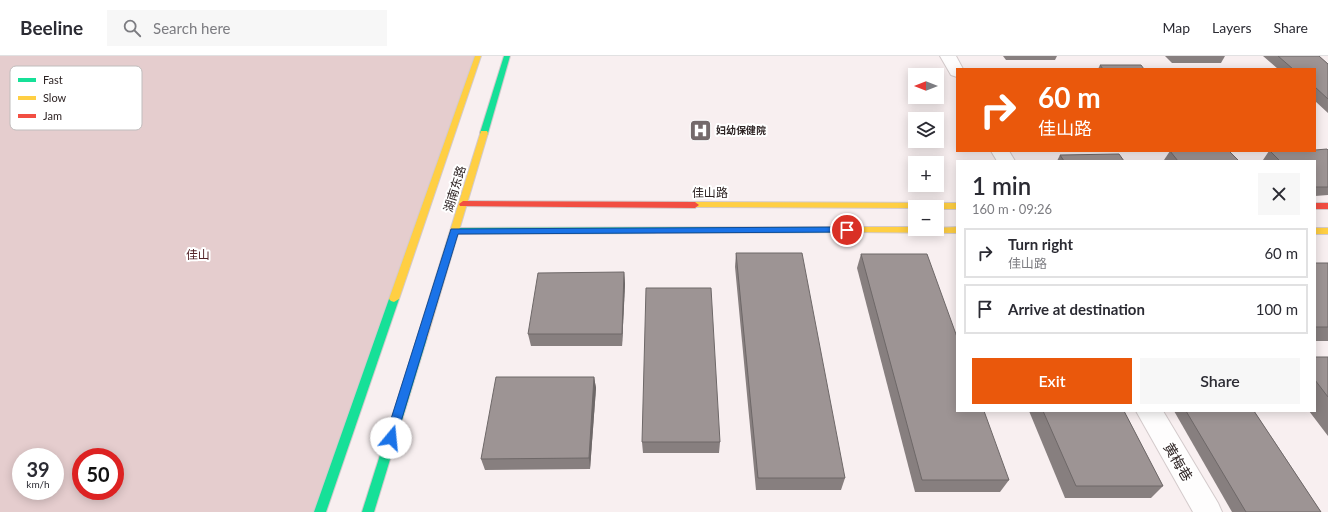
<!DOCTYPE html>
<html lang="en">
<head>
<meta charset="utf-8">
<style>
	:root { --surface:#fff; --page:#f7f7f7; --text:#2b2b33; --muted:#7c7c81; --line:#e1e1e2; --accent:#ea580c }
	body { margin:0; font-family:Lato,"Noto Sans SC",sans-serif; background:var(--page); color:var(--text); height:100vh; display:flex; flex-direction:column; font-size:15px; white-space:nowrap }
	* { box-sizing:border-box; margin:0 }
	p { font-size:13px; color:var(--muted) }
	.icon { flex:none; width:22px; height:22px; fill:none; stroke:currentColor; stroke-width:2; stroke-linecap:round; stroke-linejoin:round }
	.map { position:relative; flex:1; overflow:hidden }
	.side { position:absolute; left:956px; top:104px; width:360px; height:252px; display:flex; flex-direction:column; background:var(--surface); border-radius:0px; box-shadow:0 2px 10px #0003 }
	.side>* { flex:none }
	.hud { position:absolute; left:956px; top:12px; width:360px; height:84px; border-radius:0px; box-shadow:0 2px 10px #0003; background:#ea580c; color:#fff; overflow:hidden }
	.needle { width:26px; rotate:270deg }
	.tools { position:absolute; left:908px; top:12px; display:grid; gap:8px }
	.tools a { display:grid; place-items:center; width:36px; height:36px; border-radius:0px; background:var(--surface); box-shadow:0 2px 10px #0003; font-size:20px }
	.speed { position:absolute; left:12px; top:392px; display:flex; gap:8px; font-size:20px; font-weight:700; text-align:center }
	.speed>* { display:grid; place-content:center; width:52px; height:52px; border-radius:50%; background:var(--surface); box-shadow:0 2px 10px #0003; line-height:1 }
	.speed small { font-size:10px; font-weight:400 }
	.speed .limit { border:6px solid #d22; background:#fff; color:#111 }
	.pin { position:absolute; display:grid; place-items:center; width:34px; height:34px; color:#fff; margin:-17px; border:2px solid #fff; border-radius:50%; box-shadow:0 1px 4px #0007 }
	.me { position:absolute; width:44px; margin:-22px; rotate:17deg; stroke-linejoin:round; filter:drop-shadow(0 0 3px #0008) }
	.turn { display:flex; align-items:center; gap:14px; height:84px; padding:0 16px; font-size:18px }
	.turn .icon { width:52px; height:52px; stroke-width:2.5 }
	.turn b { display:block; font-size:28px; line-height:34px }
	.round { display:grid; place-items:center; flex:none; width:42px; height:42px; border-radius:0px; background:var(--page) }
	.summary { display:flex; align-items:center; justify-content:space-between; height:68px; padding:0 16px }
	h1 { font-size:24px; font-weight:600; line-height:30px }
	.primary-button { display:flex; gap:8px; margin-top:auto; padding:8px 16px }
	.primary-button a { flex:1; height:46px; border-radius:0px; background:var(--accent); color:#fff; font-size:16px; font-weight:600; line-height:46px; text-align:center }
	.primary-button a+a { background:var(--page); color:var(--text) }
	ul { padding:0; list-style:none }
	li { display:flex; align-items:center; gap:12px; height:50px; margin:0 8px 6px; padding:0 8px; border:2px solid var(--line); border-radius:0px }
	li div { flex:1 }
	li b { display:block; font-size:15px }
	li em { font-style:normal }
	header { display:flex; align-items:center; gap:24px; box-sizing:border-box; height:56px; padding:0 20px; background:var(--surface); border-bottom:1px solid var(--line) }
	header strong { font-size:19px }
	nav { display:flex; gap:22px; margin-inline-start:auto; font-size:14px }
	.search { width:280px; height:36px; background:var(--page); display:flex; align-items:center; gap:10px; box-sizing:border-box; padding:0 14px; border-radius:0px; color:var(--muted); font-size:15px }
	.map>svg:first-child { display:block }
	.forest { fill:#e5cdce; fill-rule:evenodd }
	.lines { fill:none; stroke-linecap:round; stroke-linejoin:round }
	.street-casing { stroke:#d3cacb; stroke-width:2 }
	.fast-casing { stroke:#d3cacb; stroke-width:2 }
	.slow-casing { stroke:#d3cacb; stroke-width:2 }
	.jam-casing { stroke:#d3cacb; stroke-width:2 }
	.street { fill:#fefdfd; fill-rule:evenodd }
	.fast { fill:#16e098; fill-rule:evenodd }
	.slow { fill:#ffcf43; fill-rule:evenodd }
	.jam { fill:#f24e42; fill-rule:evenodd }
	.wall { fill:#877f7f }
	.shaded-wall { fill:#6e6868 }
	.building { fill:#9d9494; stroke:#6e6868 }
	.route { fill:#1a73e8; stroke:#114b97 }
	.labels { text-anchor:middle; stroke-width:4; stroke-linejoin:round; paint-order:stroke }
	.far-poi-label { font-size:10px; font-weight:bold; fill:#2d2323; stroke:#fff; text-anchor:start }
	.street-label { font-size:12px; fill:#2d2323; stroke:#fff }
	.park-label { font-size:12px; fill:#522227; stroke:#fff }
	.near-street-label { font-size:14px; fill:#2d2323; stroke:#fff }
	.key { fill:#fff; stroke:#c0bdbd; stroke-width:1 }
	.key-label { font-size:11px; fill:#2d2323 }
</style>
</head>
<body>
<header>
<strong>Beeline</strong>
<div class="search"><svg class="icon" aria-label="search" viewBox="0 0 24 24"><circle cx="10" cy="10" r="6"/><path d="M15 15l6 6"/></svg>Search here</div>
<nav><a>Map</a><a>Layers</a><a>Share</a></nav>
</header>
<div class="map">
<svg width="1328" height="456" viewBox="0 0 1328 456">
	<rect width="100%" height="100%" fill="#f8eff0"/>
	<path class="forest" d="M0 0H476L319 456H0ZM21 401H55V435H21ZM81 401H115V435H81Z"/>
	<g class="lines">
		<defs>
			<g id="street">
				<path d="M940 0H956L963 13H957V21L951 19Z"/>
				<path d="M991 95H1009L1015 105H997Z"/>
				<path d="M1136 355H1163L1218 447 1222 456H1193Z"/>
			</g>
			<g id="fast">
				<path d="M504 0H510L488 77 487 79H481L480 77Z"/>
				<path d="M856 171 859 172 860 174 859 176 454 178 450 175 454 172Z"/>
				<path d="M394 240 399 243 326 456H314L389 243Z"/>
				<path d="M422 278 425 279 427 282 374 456H362L417 282 419 279Z"/>
			</g>
			<g id="slow">
				<path d="M475 0H481L399 243 394 246 391 245 389 243Z"/>
				<path d="M481 75H487L488 77 427 282 425 285H419L417 282Z"/>
				<path d="M695 146 957 147V153H937V151H915V152L692 151 691 149Z"/>
				<path d="M856 171H915V173L957 171V177L853 176 852 174 853 172Z"/>
				<rect x="1315" y="172" width="13" height="6"/>
			</g>
			<g id="jam">
				<path d="M463 145 695 146 699 149 695 152 460 150 459 148Z"/>
				<rect x="1315" y="147" width="13" height="6"/>
			</g>
		</defs>
		<use href="#street" class="street-casing"/>
		<use href="#fast" class="fast-casing"/>
		<use href="#slow" class="slow-casing"/>
		<use href="#jam" class="jam-casing"/>
		<use href="#street" class="street"/>
		<use href="#fast" class="fast"/>
		<use href="#slow" class="slow"/>
		<use href="#jam" class="jam"/>
	</g>
	<g class="wall">
		<path d="M1003 0H1057L1055 4H1006Z"/>
		<path d="M1165 0H1225L1221 7H1172Z"/>
		<path d="M1263 0H1319L1328 8V57L1315 45V13H1278Z"/>
		<path d="M1100 9 1144 13H1098Z"/>
		<path d="M1328 94V139L1315 140V105H1264L1263 104 1269 95Z"/>
		<path d="M1170 95 1239 105H1166L1164 104Z"/>
		<path d="M1060 99 1124 105H1057Z"/>
		<path d="M736 197 845 422 841 434H756L735 211Z"/>
		<path d="M861 198 1009 424 1000 436H915L857 212Z"/>
		<rect x="1315" y="207" width="13" height="78"/>
		<path d="M624 216 625 228 622 290H531L528 278Z"/>
		<path d="M1315 301H1328V380L1309 355H1315Z"/>
		<path d="M594 321 596 332 590 413 485 414 481 403Z"/>
		<path d="M1029 355H1124L1163 430 1151 442H1065Z"/>
		<path d="M1174 355H1254L1321 456H1232Z"/>
		<path d="M642 386H720L719 397H643Z"/>
	</g>
	<g class="shaded-wall">
		<path d="M624 216 625 228 622 290V278Z"/>
		<path d="M594 321 596 332 590 413 589 402Z"/>
	</g>
	<g class="building">
		<path d="M1278 0H1319L1328 8V43L1315 31V13H1293Z"/>
		<path d="M1100 9H1141L1144 13H1103Z"/>
		<path d="M1327 93 1328 94V131H1315V105H1280L1270 95H1315V94Z"/>
		<path d="M1170 95H1229L1239 105H1178Z"/>
		<path d="M1119 98 1124 105H1064L1060 99Z"/>
		<path d="M736 197H802L845 422H758Z"/>
		<path d="M861 198H927L957 281V355H984L1009 424H922Z"/>
		<rect x="1315" y="207" width="13" height="64"/>
		<path d="M624 216 622 278H528L538 217Z"/>
		<path d="M646 232H711L720 386H642Z"/>
		<path d="M1315 301H1328V341L1315 324Z"/>
		<path d="M496 321H594L589 402 481 403Z"/>
		<path d="M1043 355H1124L1163 430H1076Z"/>
		<path d="M1186 355H1254L1321 456H1246Z"/>
	</g>
	<path class="route" d="M847 171 851 174 850 176 458 178 396 382 395 385 391 387 387 385 385 382 451 173Z"/>
	<defs>
		<symbol id="hospital-square" viewBox="-11 -11 22 22"><rect x="-9" y="-9" width="18" height="18" rx="4" fill="#746a6b" stroke="#fff"/><path d="M-5-5h3v3.5h4V-5h3V5h-3V1.5h-4V5h-3Z" fill="#fff"/></symbol>
	</defs>
	<g fill-rule="evenodd">
		<use href="#hospital-square" x="688" y="62" width="25" height="25"/>
	</g>
	<g class="labels">
		<g class="far-poi-label">
			<text x="716" y="78">妇幼保健院</text>
		</g>
		<g class="street-label">
			<text transform="translate(455 133) rotate(-73)" y="4">湖南东路</text>
			<text x="710" y="141">佳山路</text>
		</g>
		<g class="park-label">
			<text x="198" y="203">佳山</text>
		</g>
		<g class="near-street-label">
			<text transform="translate(1178 406) rotate(59)" y="5">黄梅巷</text>
		</g>
	</g>
	<rect x="10" y="10" width="132" height="64" rx="6" class="key"/>
	<rect x="18" y="22" width="18" height="4" fill="#16e098"/>
	<rect x="18" y="40" width="18" height="4" fill="#ffcf43"/>
	<rect x="18" y="58" width="18" height="4" fill="#f24e42"/>
	<g class="key-label">
		<text x="43" y="28">Fast</text>
		<text x="43" y="46">Slow</text>
		<text x="43" y="64">Jam</text>
	</g>
</svg>
<div class="tools">
<a><svg class="needle" viewBox="-14 -14 28 28"><path d="M0-13l5 13h-10z" fill="#e53935"/><path d="M0 13l5-13h-10z" fill="#7c7c81"/></svg></a>
<a><svg class="icon" aria-label="layers" viewBox="0 0 24 24"><path d="M12 4l9 5-9 5-9-5zM3 14l9 5 9-5"/></svg></a>
<a>+</a>
<a>−</a>
</div>
<div class="speed"><div>39<small>km/h</small></div><div class="limit">50</div></div>
<div class="pin" style="left:847px;top:174px;background:#d93025"><svg class="icon" aria-label="arrive" viewBox="0 0 24 24"><path d="M6 21V4h12l-3 4 3 4H6"/></svg></div>
<svg class="me" style="left:391px;top:382px" viewBox="-20 -20 40 40"><circle r="19" fill="#fff"/><path d="M0-13L10 11 0 6-10 11z" fill="#1a73e8"/></svg>
<div class="hud">
<div class="turn"><svg class="icon" aria-label="right" viewBox="0 0 24 24"><path d="M7 20v-9h11M14 6l5 5-5 5"/></svg><div><b>60 m</b>佳山路</div></div>
</div>
<section class="side">
<div class="summary"><div><h1>1 min</h1><p>160 m · 09:26</p></div><a class="round"><svg class="icon" aria-label="close" viewBox="0 0 24 24"><path d="M6 6l12 12M18 6L6 18"/></svg></a></div>
<ul>
<li><svg class="icon" aria-label="right" viewBox="0 0 24 24"><path d="M7 20v-9h11M14 6l5 5-5 5"/></svg><div><b>Turn right</b><p>佳山路</p></div><em>60 m</em></li>
<li><svg class="icon" aria-label="arrive" viewBox="0 0 24 24"><path d="M6 21V4h12l-3 4 3 4H6"/></svg><div><b>Arrive at destination</b></div><em>100 m</em></li>
</ul>
<div class="primary-button"><a>Exit</a><a>Share</a></div>
</section>
</div>
</body>
</html>
